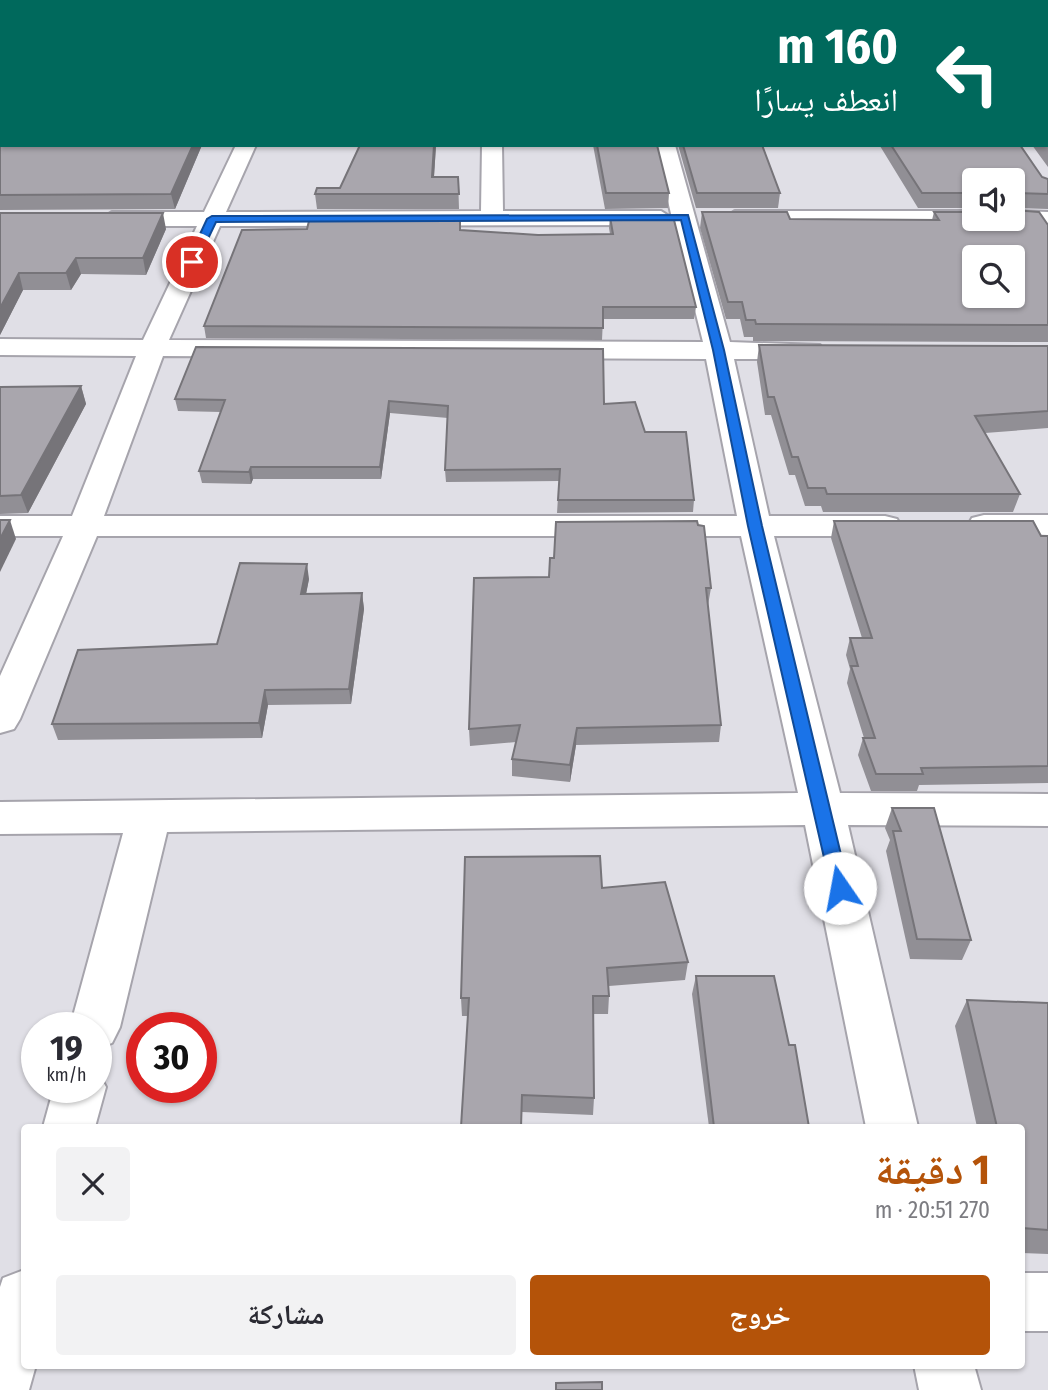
<!DOCTYPE html>
<html lang="ar">
<head>
<meta charset="utf-8">
<style>
	:root { --surface:#fff; --page:#f2f2f3; --text:#2b2b33; --muted:#7c7c81; --accent:#b45309 }
	body { margin:0; font-family:"Fira Sans Condensed","Noto Naskh Arabic",sans-serif; background:var(--page); color:var(--text); direction:rtl; height:100vh; display:flex; flex-direction:column; font-size:26px; white-space:nowrap }
	* { box-sizing:border-box; margin:0 }
	p { font-size:23px; color:var(--muted) }
	.icon { flex:none; width:38px; height:38px; fill:none; stroke:currentColor; stroke-width:2; stroke-linecap:round; stroke-linejoin:round }
	.map { position:relative; flex:1; overflow:hidden; direction:ltr }
	.panel { position:absolute; left:21px; top:1124px; width:1004px; height:245px; display:flex; flex-direction:column; background:var(--surface); border-radius:7px; box-shadow:0 2px 5px #0004; direction:rtl }
	.panel>* { flex:none }
	.banner { position:absolute; left:0px; top:0px; width:1048px; height:147px; box-shadow:0 2px 5px #0004; direction:rtl; background:#00695c; color:#fff; overflow:hidden }
	.buttons { position:absolute; left:962px; top:168px; display:grid; gap:14px }
	.buttons a { display:grid; place-items:center; width:63px; height:63px; border-radius:7px; background:var(--surface); box-shadow:0 2px 5px #0004; font-size:35px }
	.speed { position:absolute; left:21px; top:1012px; display:flex; gap:14px; font-size:35px; font-weight:700; text-align:center }
	.speed>* { display:grid; place-content:center; width:91px; height:91px; border-radius:50%; background:var(--surface); box-shadow:0 2px 5px #0004; line-height:1 }
	.speed small { font-size:18px; font-weight:400 }
	.speed .limit { border:10px solid #d22; background:#fff; color:#111 }
	.pin { position:absolute; display:grid; place-items:center; width:60px; height:60px; color:#fff; margin:-30px; border:4px solid #fff; border-radius:50%; box-shadow:0 2px 7px #0007 }
	.me { position:absolute; width:77px; margin:-38px; rotate:348deg; stroke-linejoin:round; filter:drop-shadow(0 0 5px #0008) }
	.turn { display:flex; align-items:center; gap:24px; height:147px; padding:0 35px; font-size:32px }
	.turn .icon { width:91px; height:91px; stroke-width:2.5 }
	.turn b { display:block; font-size:49px; line-height:60px }
	.round { display:grid; place-items:center; flex:none; width:74px; height:74px; border-radius:7px; background:var(--page) }
	.headline { display:flex; align-items:center; justify-content:space-between; height:119px; padding:0 35px }
	h1 { font-size:42px; font-weight:700; line-height:52px; color:var(--accent) }
	.cta { display:flex; gap:14px; margin-top:auto; padding:14px 35px }
	.cta a { flex:1; height:80px; border-radius:7px; background:var(--accent); color:#fff; font-size:28px; font-weight:700; line-height:80px; text-align:center }
	.cta a+a { background:var(--page); color:var(--text) }
	.map>svg:first-child { display:block }
	.lines { fill:none; stroke-linecap:round; stroke-linejoin:round }
	.street-casing { stroke:#a6a4ac; stroke-width:4 }
	.street { fill:#fff; fill-rule:evenodd }
	.wall { fill:#918f95 }
	.shaded-wall { fill:#767479 }
	.building { fill:#a9a6ad; stroke:#767479; stroke-width:2; fill-rule:evenodd }
	.route { fill:#1a73e8; stroke:#114b97; stroke-width:2 }
</style>
</head>
<body>
<div class="map">
<svg width="1048" height="1390" viewBox="0 0 1048 1390">
	<rect width="100%" height="100%" fill="#e0dfe6"/>
	<g class="lines">
		<defs>
			<g id="street">
				<path d="M594 0H797L594 2Z"/>
				<path d="M236 145H256L226 212 481 211 482 145H502L503 211H661L672 218 655 145H675L730 342 820 345 824 351 820 357 810 359H734L769 516H885L897 519 901 526 897 533 885 536H774L840 793 1048 794V826L848 825 918 1127H866L805 825 167 832 120 1027 112 1043 96 1049V1027H70L123 833 0 834V802L798 793 741 536H97L20 719 14 729 0 733V676L63 536H0V516H72L136 356 0 355V339L143 340 197 226H112L101 219 112 212H204ZM672 218 703 342 169 340 220 226 661 225ZM163 356 706 359 737 516H104Z"/>
				<path d="M735 211H975V219H986L975 225 727 223 724 218Z"/>
				<path d="M1013 211 1048 212V226L1005 223 1002 219H1013Z"/>
				<path d="M984 515H1048V535L972 532 968 525 972 518Z"/>
				<path d="M96 1069 106 1087 95 1127H43L54 1087H96Z"/>
				<path d="M24 1270V1365H36L29 1390H0V1287L3 1278Z"/>
				<rect x="1022" y="1273" width="26" height="58"/>
				<path d="M914 1365H974L981 1390H919Z"/>
			</g>
		</defs>
		<use href="#street" class="street-casing"/>
		<use href="#street" class="street"/>
	</g>
	<g class="wall">
		<path d="M0 0H654V2H2V145H202L175 209 0 210Z"/>
		<path d="M738 0H1048V167L1032 145H1046V2H738Z"/>
		<path d="M436 145 434 177H458L459 209H317L315 194 340 188Z"/>
		<path d="M593 145H657L669 193 668 208 605 209Z"/>
		<path d="M678 145H762L780 193 778 208H696Z"/>
		<path d="M857 145H1020L1042 177 1048 179V209L1013 208V180H975V208H918L880 146Z"/>
		<path d="M702 212 790 219 932 220 934 212 1048 225V342L753 341V337H744L740 319H726L700 228Z"/>
		<path d="M0 213 166 229 146 275 81 274 71 290H23L0 335Z"/>
		<path d="M610 217 696 307 694 319H603L602 340 206 338 204 326 460 230 538 235 610 234 609 228Z"/>
		<path d="M759 345 1048 346V428L985 433 1020 494 1013 512H823L821 506H805L795 475H789L771 415H765L757 362Z"/>
		<path d="M81 386 86 404 28 513 0 514V387Z"/>
		<path d="M175 399 604 404 645 432 694 500 693 512 557 513 559 481 446 482 445 470 448 418 390 413 381 479H253L251 484 202 483 199 471 221 412 178 411Z"/>
		<path d="M834 521 1048 536V783L919 785 917 791H871L858 755 863 738H864L847 683 850 669 846 655 850 638H862L831 538Z"/>
		<path d="M474 578 711 588 708 605 721 725 719 742 576 745 570 782 512 776V759L516 742 470 746 469 729Z"/>
		<path d="M309 579 306 594 362 593 364 609 351 704 268 705 262 738 58 740 52 724 217 644Z"/>
		<path d="M892 808 971 940 962 960 910 959 886 851 890 840 885 828Z"/>
		<path d="M602 888 688 962 685 980 609 986V996L608 1014H593L594 1098 593 1115 522 1112 468 1016H462L461 998Z"/>
		<path d="M696 976 809 1127H709L692 994Z"/>
		<path d="M967 1000 1048 1003V1254L1022 1253V1127H977L955 1026Z"/>
	</g>
	<g class="shaded-wall">
		<path d="M193 145H202L175 209 171 194Z"/>
		<path d="M434 145H436L433 192 432 177Z"/>
		<path d="M163 213 166 229 146 275 143 258Z"/>
		<path d="M76 258 81 274 71 290 66 273Z"/>
		<path d="M19 273 23 290 0 335V308Z"/>
		<path d="M81 386 86 404 28 513 21 495Z"/>
		<path d="M389 401 390 413 381 479 380 467Z"/>
		<path d="M251 467 253 479 251 484 249 472Z"/>
		<path d="M10 520 16 539 0 572V539Z"/>
		<path d="M307 564 309 579 303 609 301 594Z"/>
		<path d="M362 593 364 609 351 704 349 689Z"/>
		<path d="M265 690 268 705 262 738 259 723Z"/>
		<path d="M577 728 576 745 570 782V765Z"/>
	</g>
	<g class="building">
		<path d="M0 0H651L650 2H2V145H193L171 194 0 195V33L1 27H0Z"/>
		<path d="M741 0H1048V146L1046 145V2H741Z"/>
		<path d="M360 145H434L432 177H458L459 194H315L317 188H340Z"/>
		<path d="M597 145H657L669 193H606Z"/>
		<path d="M683 145H762L780 193H697Z"/>
		<path d="M891 145H1020L1042 177 1048 179V194L1017 193 1015 201H1013V180H975V193H922Z"/>
		<path d="M1013 210 1039 212 1048 225V325L756 324 755 320H746L742 302H728L702 212H787L790 219 939 220 934 212H975V219H1013ZM975 257H1013V296H975Z"/>
		<path d="M0 213H163L143 258H76L66 273H19L0 308Z"/>
		<path d="M673 216 696 307H603V328L204 326 242 230 307 229 310 217H460V230L538 235 613 234 610 217Z"/>
		<path d="M759 345 1048 346V411L975 416 1020 494H827L825 488H808L798 457H792L774 397H768Z"/>
		<path d="M196 347 603 349 604 404 635 402 645 432H686L694 500H558L560 469 445 470 448 406 389 401 380 467H251L249 472 199 471 225 400 175 399Z"/>
		<path d="M81 386 21 495 0 496V387Z"/>
		<path d="M0 520H10L0 539Z"/>
		<path d="M697 521 698 525 704 526 711 588H706L721 725 577 728 570 765 512 759 520 725 469 729 474 578 549 577 550 558H554L556 522Z"/>
		<path d="M834 521H1033L1041 536H1048V766L921 768 923 774H876L863 738H875L851 666H858L850 638H872Z"/>
		<path d="M240 563 307 564 301 594 362 593 349 689 265 690 259 723 52 724 78 650 217 644Z"/>
		<path d="M892 808H934L971 940 917 939 893 831H901Z"/>
		<path d="M600 856 602 888 665 882 688 962 607 968 609 996H593L594 1098 522 1095 521 1127H461L469 998H461L465 857Z"/>
		<path d="M696 976H774L789 1045H795L809 1127H714Z"/>
		<path d="M967 1000 1048 1003V1230L1022 1228V1127H997Z"/>
		<path d="M602 1382V1390H556V1383Z"/>
	</g>
	<path class="route" d="M688 215 724 350 762 526 849 888 840 896 831 888 748 526 713 350 681 220 216 222 196 264 187 262 207 219 212 216Z"/>
</svg>
<div class="buttons">
<a><svg class="icon" aria-label="sound" viewBox="0 0 24 24"><path d="M4 9h4l5-4v14l-5-4H4zM17 9q2 3 0 6"/></svg></a>
<a><svg class="icon" aria-label="search" viewBox="0 0 24 24"><circle cx="10" cy="10" r="6"/><path d="M15 15l6 6"/></svg></a>
</div>
<div class="speed"><div>19<small>km/h</small></div><div class="limit">30</div></div>
<div class="pin" style="left:192px;top:262px;background:#d93025"><svg class="icon" aria-label="arrive" viewBox="0 0 24 24"><path d="M6 21V4h12l-3 4 3 4H6"/></svg></div>
<svg class="me" style="left:840px;top:888px" viewBox="-20 -20 40 40"><circle r="19" fill="#fff"/><path d="M0-13L10 11 0 6-10 11z" fill="#1a73e8"/></svg>
<div class="banner">
<div class="turn"><svg class="icon" aria-label="left" viewBox="0 0 24 24"><path d="M17 20v-9H6M10 6l-5 5 5 5"/></svg><div><b>160 m</b>انعطف يسارًا</div></div>
</div>
<section class="panel">
<div class="headline"><div><h1>1 دقيقة</h1><p>270 m · 20:51</p></div><a class="round"><svg class="icon" aria-label="close" viewBox="0 0 24 24"><path d="M6 6l12 12M18 6L6 18"/></svg></a></div>
<div class="cta"><a>خروج</a><a>مشاركة</a></div>
</section>
</div>
</body>
</html>
